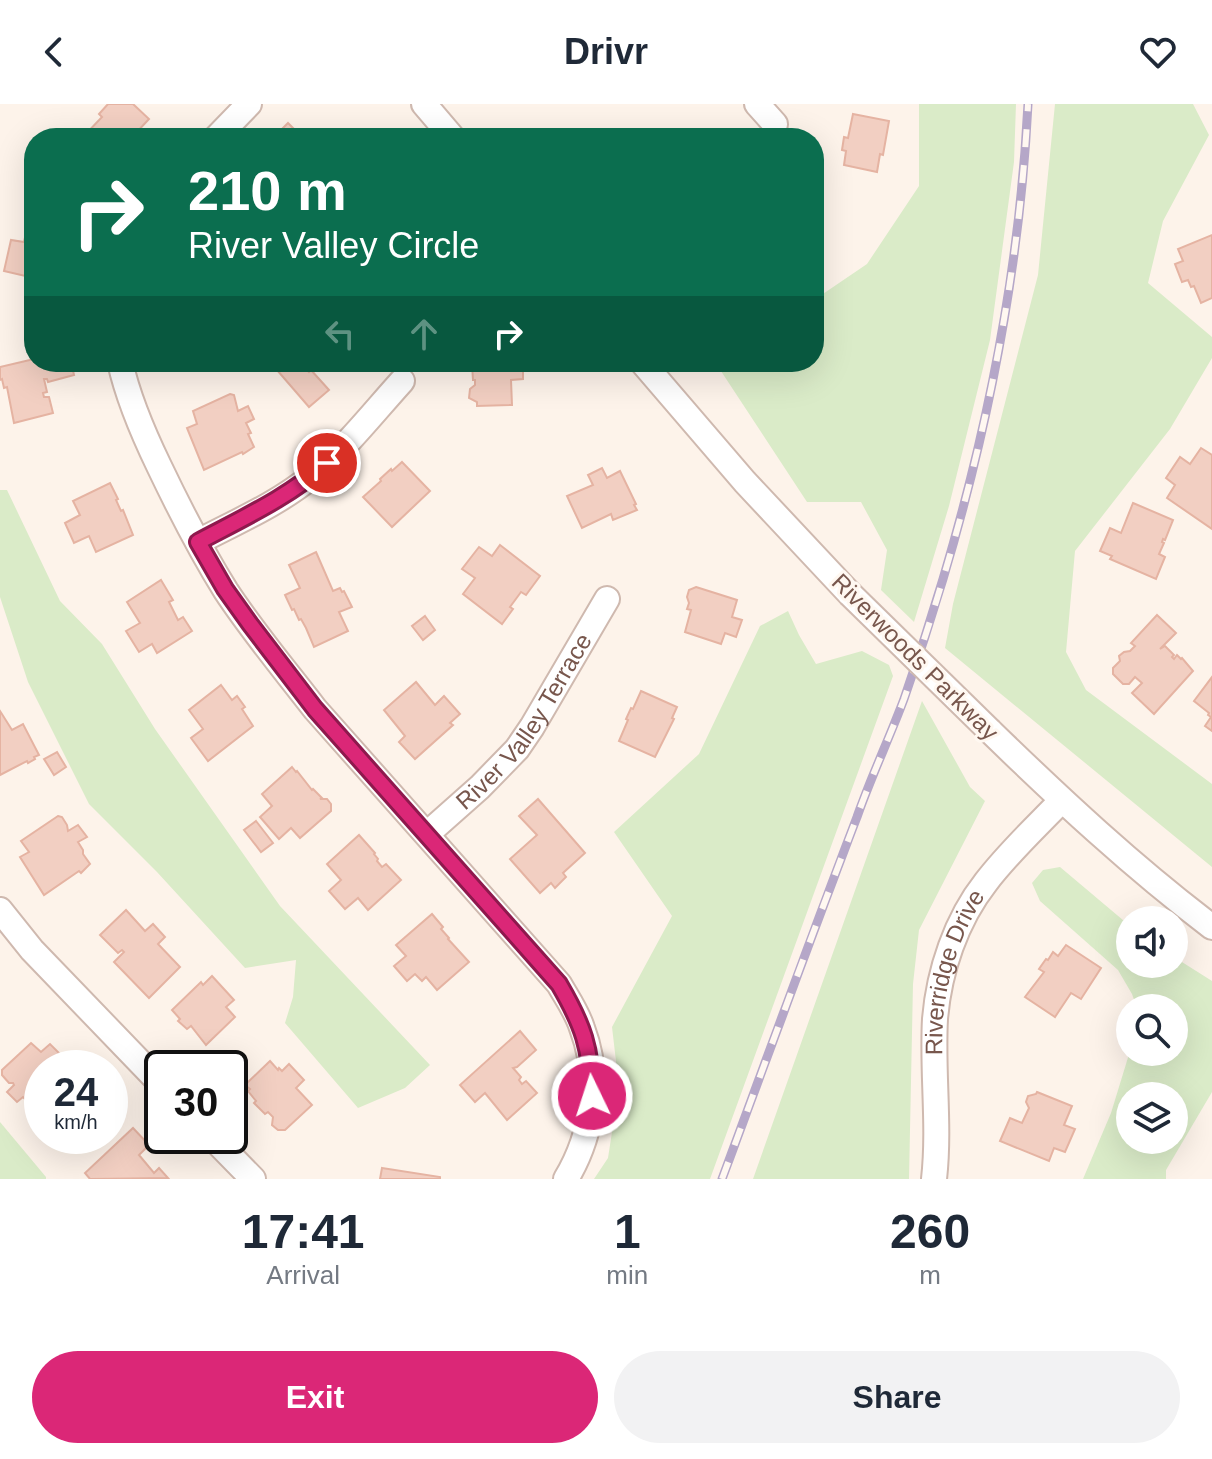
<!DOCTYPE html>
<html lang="en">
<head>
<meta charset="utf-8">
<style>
	:root { --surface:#fff; --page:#f2f2f3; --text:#1f2937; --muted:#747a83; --accent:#db2777 }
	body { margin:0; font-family:Helvetica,sans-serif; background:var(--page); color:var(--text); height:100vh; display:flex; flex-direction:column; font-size:30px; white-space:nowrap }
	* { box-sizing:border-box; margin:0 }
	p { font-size:26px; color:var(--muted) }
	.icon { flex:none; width:44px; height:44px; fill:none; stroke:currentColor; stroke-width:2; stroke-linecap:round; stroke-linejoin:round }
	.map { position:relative; height:1075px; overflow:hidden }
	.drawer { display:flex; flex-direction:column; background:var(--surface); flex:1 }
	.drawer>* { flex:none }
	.top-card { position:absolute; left:24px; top:24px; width:800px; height:244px; border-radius:32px; box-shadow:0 8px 32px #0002; background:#0b6e4f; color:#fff; overflow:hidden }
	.tools { position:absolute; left:1116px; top:802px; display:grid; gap:16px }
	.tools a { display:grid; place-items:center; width:72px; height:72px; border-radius:50%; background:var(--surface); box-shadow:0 8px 32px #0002; font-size:40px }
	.speed { position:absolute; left:24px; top:946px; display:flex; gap:16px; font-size:40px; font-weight:700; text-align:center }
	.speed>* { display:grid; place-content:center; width:104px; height:104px; border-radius:50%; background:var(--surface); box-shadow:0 8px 32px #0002; line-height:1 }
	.speed small { font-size:20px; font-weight:400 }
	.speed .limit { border:4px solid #111; border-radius:12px; background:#fff; color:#111 }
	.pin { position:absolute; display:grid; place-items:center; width:68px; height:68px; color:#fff; margin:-34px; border:4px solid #fff; border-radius:50%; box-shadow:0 2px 8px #0007 }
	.me { position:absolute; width:88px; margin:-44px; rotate:356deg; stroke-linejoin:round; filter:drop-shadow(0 0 6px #0008) }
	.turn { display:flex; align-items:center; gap:28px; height:168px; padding:0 32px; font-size:36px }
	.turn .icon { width:104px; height:104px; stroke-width:2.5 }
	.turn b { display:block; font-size:56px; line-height:68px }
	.lanes { display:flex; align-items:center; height:76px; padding:0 32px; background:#0003; justify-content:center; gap:40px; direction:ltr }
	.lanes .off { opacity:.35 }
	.eta { display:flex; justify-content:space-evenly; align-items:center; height:136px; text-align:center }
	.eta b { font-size:48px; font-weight:700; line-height:56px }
	.cta { display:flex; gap:16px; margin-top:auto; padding:16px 32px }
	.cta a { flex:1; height:92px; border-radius:48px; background:var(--accent); color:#fff; font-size:32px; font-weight:700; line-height:92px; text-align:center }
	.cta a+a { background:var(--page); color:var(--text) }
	header { display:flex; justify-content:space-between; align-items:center; height:104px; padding:0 32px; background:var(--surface); font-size:36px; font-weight:700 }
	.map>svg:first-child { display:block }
	.green { fill:#daebc8; fill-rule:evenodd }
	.building { fill:#f2cfc2; stroke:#e5b3a2; stroke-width:2 }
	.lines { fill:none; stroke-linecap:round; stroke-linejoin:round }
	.minor-casing { stroke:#cfb9af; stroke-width:28 }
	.minor { stroke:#fff; stroke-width:24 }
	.rail-casing { stroke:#b5a7c8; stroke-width:9 }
	.rail { stroke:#fff8f1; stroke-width:6; stroke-dasharray:18; stroke-linecap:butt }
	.minor-bridge-casing { stroke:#cfb9af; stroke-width:28; stroke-linecap:butt }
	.minor-bridge { stroke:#fff; stroke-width:24 }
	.route-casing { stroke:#8e194d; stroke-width:20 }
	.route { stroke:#db2777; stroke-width:14 }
	.labels { text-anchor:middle; stroke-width:6; stroke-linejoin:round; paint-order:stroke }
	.street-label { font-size:24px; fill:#78574d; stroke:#fff8f1 }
</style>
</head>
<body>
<header><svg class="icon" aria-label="back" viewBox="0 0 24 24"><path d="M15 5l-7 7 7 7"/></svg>Drivr<svg class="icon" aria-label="heart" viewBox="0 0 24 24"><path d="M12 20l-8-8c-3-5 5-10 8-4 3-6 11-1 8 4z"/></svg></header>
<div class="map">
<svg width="1212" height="1075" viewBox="0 0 1212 1075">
	<rect width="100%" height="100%" fill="#fdf3ea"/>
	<g class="green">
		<path d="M919 0H1016L1014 58 990 236 949 402 914 518 881 486 887 446 861 398H807L715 258H814V196L867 160 919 82Z"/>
		<path d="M1055 0H1193L1209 31 1163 117 1148 179 1212 233V254L1170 325 1075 447 1066 548 1086 586 1212 680V763L945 544 953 500 1038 171Z"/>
		<path d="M0 386H7L60 497 102 540 155 625 280 802 430 961 405 984 358 1004 285 919 293 893 296 856 245 864 157 768 89 700 28 578 0 493Z"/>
		<path d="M788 507 799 531 816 560 862 547 889 561 893 572 710 1075H594L608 1054 619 983 612 923 672 812 614 728 699 650 760 522Z"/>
		<path d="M922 597 970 683 985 697 919 826 913 880 909 1075H753Z"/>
		<path d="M1060 763 1130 822V860H1174V853L1212 877V988L1166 1066V1075H1083L1111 1009 1130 947 1174 948V904H1137L1132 890 1118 866 1040 797 1032 779 1043 766ZM1174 992V1036H1130V992Z"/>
		<path d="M0 1018 46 1073V1075H0Z"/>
	</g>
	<g class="building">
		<path d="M108 0H133L149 15 134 31 137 34H82L102 13 99 10Z"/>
		<path d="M853 10 889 17 883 51 880 50 877 68 844 61 846 47 842 46 844 33 848 34Z"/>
		<path d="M288 19 303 34H273Z"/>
		<path d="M31 106H34V174L4 167 11 136 24 138Z"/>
		<path d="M1212 131V194L1201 199 1194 182 1191 183 1188 176 1182 178 1175 160 1183 157 1178 145Z"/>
		<path d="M34 255V258H71L74 271 48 278 47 275H44L47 288 43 289 44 293H49L53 309 14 319 7 283 4 284 2 275 0 276V263Z"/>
		<path d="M270 258H317L307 266 309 268 311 266 329 286 309 303Z"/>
		<path d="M477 258H512V260H523V275L511 276 512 301 477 302V298L469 294 470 285 475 281V276H473L472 260H477Z"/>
		<path d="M230 290 234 291 238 307 248 302 254 315 246 319 251 329 248 330 254 343 243 350 242 348 204 366 187 324 197 320 193 307Z"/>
		<path d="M1201 344 1212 351V425L1167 394 1175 381 1166 374 1180 353 1190 360Z"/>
		<path d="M402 358 430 387 392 423 363 393 381 377 380 375 391 365 392 367Z"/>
		<path d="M602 364 607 374 620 367 636 400 634 401 637 406 613 416 611 410 582 424 567 392 593 381 588 371Z"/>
		<path d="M110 379 118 395 116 396 121 407 123 406 133 431 96 448 89 432 74 439 65 419 80 411 73 397Z"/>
		<path d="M1133 399 1173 416 1165 436 1163 435 1162 438 1164 439 1159 450 1165 453 1156 475 1110 455 1112 452 1100 447 1110 424 1121 429Z"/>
		<path d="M500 441 540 472 526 491 521 488 510 503 513 505 502 520 463 490 475 474 462 465 479 443 492 452Z"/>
		<path d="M316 448 333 487 340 484 342 488 344 487 352 503 339 508 348 527 314 543 306 524 301 515 299 516 294 505 292 506 285 491 300 484 289 461Z"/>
		<path d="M161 476 173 496 169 498 178 516 183 513 192 527 157 549 152 540 139 548 126 527 140 519 127 498Z"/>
		<path d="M696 483 737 496 732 513 742 516 736 533 725 529 721 540 685 528 691 506 687 505 689 499 687 493 689 486Z"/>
		<path d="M1157 511 1176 529 1160 545 1165 542 1174 551 1172 553 1174 555 1177 551 1181 555 1182 554 1193 567 1154 610 1132 589 1142 579 1135 573 1129 580H1123L1113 570V564L1120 557 1119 552 1124 548 1130 547 1135 542 1131 539Z"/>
		<path d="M425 512 435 526 423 536 412 522Z"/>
		<path d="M1212 573V627L1205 622 1211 613 1208 611 1209 609 1194 597Z"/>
		<path d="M416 578 435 601 444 592 460 610 450 619 453 621 415 655 399 638 405 632 384 606Z"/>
		<path d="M221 581 232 596 237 592 245 603 242 605 253 622 208 657 191 634 203 625 189 606Z"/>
		<path d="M641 587 677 603 672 614 674 615 655 653 619 637 628 616 626 615 631 604 633 605Z"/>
		<path d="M0 607 12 626 23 620 39 651 34 653 35 655 28 659 27 657 0 671Z"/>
		<path d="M57 648 66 663 54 671 44 655Z"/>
		<path d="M292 663 296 668 297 667 312 686 313 685 322 694 320 695H327L331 700V707L300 734 291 724 279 735 260 713 272 702 262 690Z"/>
		<path d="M538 695 585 749 563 769 566 773 555 784 551 779 540 789 510 755 537 731 519 712Z"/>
		<path d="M58 712 62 713 67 721 68 727 78 721 87 733 78 738 83 746V750L90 760 81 769 79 767 44 791 20 753 29 748 21 737Z"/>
		<path d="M256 717 273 739 261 748 244 726Z"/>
		<path d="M359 731 375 749 374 750 378 755 377 757 382 763 386 760 401 776 368 806 358 794 345 805 329 787 341 776 327 760Z"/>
		<path d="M126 806 145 827 153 820 165 833 158 840 180 863 149 894 114 858 124 848 122 846 118 849 100 831Z"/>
		<path d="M432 810 443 823 441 825 449 834 448 835 469 858 437 886 426 873 422 877 415 870 407 877 394 862 406 852 396 841Z"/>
		<path d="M1066 841 1101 864 1081 895 1071 889 1055 913 1025 893 1044 868 1039 865 1046 855 1048 856 1053 848 1058 852Z"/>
		<path d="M212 872 234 896 226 903 235 913 206 941 191 922 187 925 178 917 180 915 172 906 201 878 203 881Z"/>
		<path d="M520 927 536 946 517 963 513 964 521 973 519 976 522 980 526 977 537 989 507 1016 485 989 475 998 460 981Z"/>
		<path d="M31 939 41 948 50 940 74 964H42L41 1009 31 998 29 999 23 993 17 998 7 988 14 981 13 979H9L2 971V966Z"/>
		<path d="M270 957 278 966 279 964 282 967 289 960 304 976 296 984 312 1001 285 1026H278L272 1021 273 1013 268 1008 265 1010 254 999 256 997 248 987 250 985 245 981Z"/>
		<path d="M1037 988 1072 1002 1064 1021 1075 1025 1065 1048 1054 1044 1049 1057 1000 1037 1010 1014 1022 1019 1029 1004 1026 998 1028 992 1036 990Z"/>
		<path d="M133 1024 149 1041 139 1051 154 1069 159 1064 168 1074 90 1075 85 1069Z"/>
		<path d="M382 1064 440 1073V1075H380Z"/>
	</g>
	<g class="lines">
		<defs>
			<g id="minor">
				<path d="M424 0 453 34"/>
				<path d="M757 0 775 20"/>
				<path d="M216 34 249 0"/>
				<path d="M120 258C128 294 143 329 159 362 179 404 201 447 226 487 253 528 285 566 315 605L559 880C567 894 577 908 582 924 601 974 593 1030 566 1075"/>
				<path d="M642 258 745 378 850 490"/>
				<path d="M198 438C236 418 278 400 312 372 345 345 373 309 402 277"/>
				<path d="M990 627C1061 696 1133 763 1212 823"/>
				<path id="s1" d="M427 730 480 683 517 645 532 623 607 495"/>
				<path d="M0 806 32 846 162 981"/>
				<path d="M211 1032 253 1075"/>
				<path id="s2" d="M934 1075C940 1022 932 968 935 915 939 867 956 816 986 778 1008 749 1036 723 1061 697"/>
			</g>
		</defs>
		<use href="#minor" class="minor-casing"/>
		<use href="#minor" class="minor"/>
		<defs>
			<path id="rail" d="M722 1075C767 954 811 833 857 713 871 673 889 635 904 595 918 555 931 515 943 475 989 321 1020 160 1028 0"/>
		</defs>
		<use href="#rail" class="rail-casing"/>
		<use href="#rail" class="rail"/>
		<defs>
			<path id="minor-bridge" d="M850 490 990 627"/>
		</defs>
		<use href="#minor-bridge" class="minor-bridge-casing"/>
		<use href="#minor-bridge" class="minor-bridge"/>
	</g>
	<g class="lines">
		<defs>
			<path id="route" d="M327 359C289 393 243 414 198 438L225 485 250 520 315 605 559 880C583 921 591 944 592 992"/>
		</defs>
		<use href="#route" class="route-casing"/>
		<use href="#route" class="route"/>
	</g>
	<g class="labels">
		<g class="street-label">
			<text transform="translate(915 553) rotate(45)" y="8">Riverwoods Parkway</text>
			<text dy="8" stroke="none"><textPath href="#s1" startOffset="150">River Valley Terrace</textPath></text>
			<text dy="8" stroke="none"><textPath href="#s2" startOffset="210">Riverridge Drive</textPath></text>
		</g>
	</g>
</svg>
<div class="tools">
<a><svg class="icon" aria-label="sound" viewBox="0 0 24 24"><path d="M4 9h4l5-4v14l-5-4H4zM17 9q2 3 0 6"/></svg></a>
<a><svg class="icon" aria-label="search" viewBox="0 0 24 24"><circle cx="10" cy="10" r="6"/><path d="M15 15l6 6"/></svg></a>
<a><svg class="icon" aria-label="layers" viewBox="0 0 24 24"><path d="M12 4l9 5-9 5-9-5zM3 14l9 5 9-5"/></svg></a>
</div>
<div class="speed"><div>24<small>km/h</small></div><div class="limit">30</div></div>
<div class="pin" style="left:327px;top:359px;background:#d93025"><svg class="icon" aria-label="arrive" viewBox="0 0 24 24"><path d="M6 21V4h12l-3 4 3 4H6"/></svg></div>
<svg class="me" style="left:592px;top:992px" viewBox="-20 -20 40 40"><circle r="17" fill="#db2777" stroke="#fff" stroke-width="3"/><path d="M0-11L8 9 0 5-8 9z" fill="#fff"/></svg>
<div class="top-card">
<div class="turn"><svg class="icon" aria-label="right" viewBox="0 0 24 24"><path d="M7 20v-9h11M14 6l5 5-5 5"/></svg><div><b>210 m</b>River Valley Circle</div></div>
<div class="lanes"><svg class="icon off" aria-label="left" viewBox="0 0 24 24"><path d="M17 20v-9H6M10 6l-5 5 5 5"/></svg><svg class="icon off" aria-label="ahead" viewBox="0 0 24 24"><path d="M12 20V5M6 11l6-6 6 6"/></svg><svg class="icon" aria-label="right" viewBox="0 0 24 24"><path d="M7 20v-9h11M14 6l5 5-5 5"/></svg></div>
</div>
</div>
<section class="drawer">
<div class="eta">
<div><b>17:41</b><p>Arrival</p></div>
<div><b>1</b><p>min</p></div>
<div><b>260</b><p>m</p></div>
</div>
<div class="cta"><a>Exit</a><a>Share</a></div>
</section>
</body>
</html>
